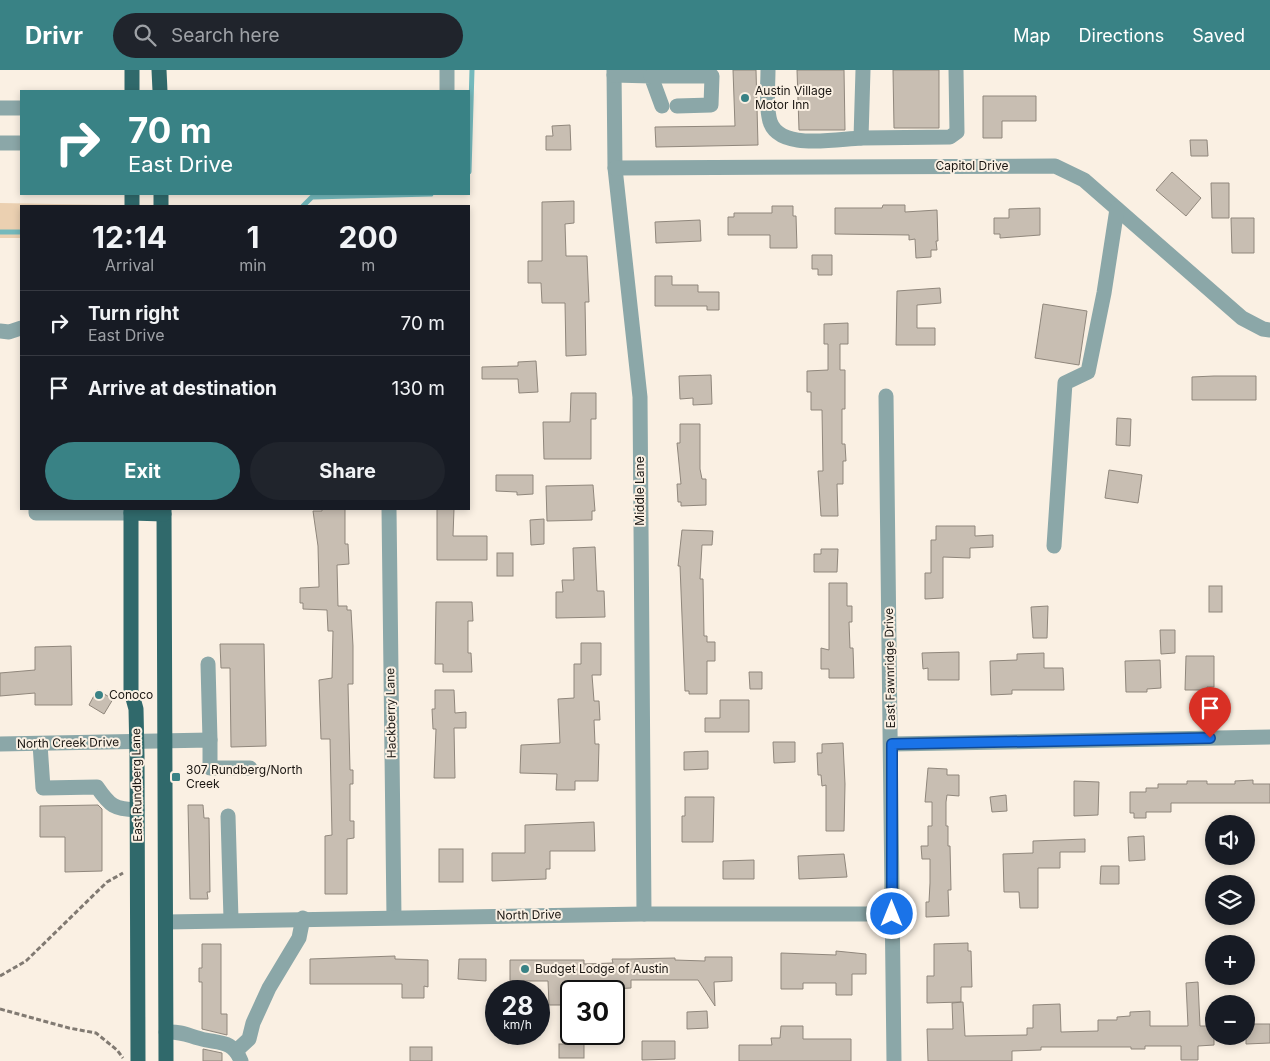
<!DOCTYPE html>
<html lang="en">
<head>
<meta charset="utf-8">
<style>
	:root { --surface:#171b24; --page:#20242c; --text:#f1f3f6; --muted:#9ea1a6; --line:#363941; --accent:#398285 }
	body { margin:0; font-family:Inter,sans-serif; background:var(--page); color:var(--text); height:100vh; display:flex; flex-direction:column; font-size:19px; white-space:nowrap }
	* { box-sizing:border-box; margin:0 }
	p { font-size:16px; color:var(--muted) }
	.icon { flex:none; width:28px; height:28px; fill:none; stroke:currentColor; stroke-width:2; stroke-linecap:round; stroke-linejoin:round }
	.map { position:relative; flex:1; overflow:hidden }
	.panel { position:absolute; left:20px; top:135px; width:450px; height:305px; display:flex; flex-direction:column; background:var(--surface); border-radius:0px; box-shadow:0 2px 8px #0003 }
	.panel>* { flex:none }
	.hud { position:absolute; left:20px; top:20px; width:450px; height:105px; border-radius:0px; box-shadow:0 2px 8px #0003; background:#398285; color:#fff; overflow:hidden }
	.buttons { position:absolute; left:1205px; top:745px; display:grid; gap:10px }
	.buttons a { display:grid; place-items:center; width:50px; height:50px; border-radius:50%; background:var(--surface); box-shadow:0 2px 8px #0003; font-size:25px }
	.speed { position:absolute; left:485px; top:910px; display:flex; gap:10px; font-size:25px; font-weight:700; text-align:center }
	.speed>* { display:grid; place-content:center; width:65px; height:65px; border-radius:50%; background:var(--surface); box-shadow:0 2px 8px #0003; line-height:1 }
	.speed small { font-size:12px; font-weight:400 }
	.speed .limit { border:2px solid #111; border-radius:8px; background:#fff; color:#111 }
	.pin { position:absolute; display:grid; place-items:center; width:42px; height:42px; color:#fff; margin:-51px -21px; border-radius:50% 50% 50% 0; rotate:-45deg; box-shadow:0 0 5px #0007 }
	.pin .icon { rotate:45deg }
	.me { position:absolute; width:55px; margin:-28px; rotate:0deg; stroke-linejoin:round; filter:drop-shadow(0 0 4px #0008) }
	.turn { display:flex; align-items:center; gap:18px; height:105px; padding:0 25px; font-size:22px }
	.turn .icon { width:65px; height:65px; stroke-width:2.5 }
	.turn b { display:block; font-size:35px; line-height:42px }
	.eta { display:flex; justify-content:space-evenly; align-items:center; height:85px; text-align:center }
	.eta b { font-size:30px; font-weight:700; line-height:35px }
	.button { display:flex; gap:10px; margin-top:auto; padding:10px 25px }
	.button a { flex:1; height:58px; border-radius:30px; background:var(--accent); color:#fff; font-size:20px; font-weight:700; line-height:58px; text-align:center }
	.button a+a { background:var(--page); color:var(--text) }
	ul { padding:0; list-style:none }
	li { display:flex; align-items:center; gap:15px; height:65px; padding:0 25px; border-top:1px solid var(--line) }
	li div { flex:1 }
	li b { display:block; font-size:19px }
	li em { font-style:normal }
	header { display:flex; align-items:center; gap:30px; box-sizing:border-box; height:70px; padding:0 25px; background:var(--accent); color:#fff }
	header strong { font-size:24px }
	nav { display:flex; gap:28px; margin-inline-start:auto; font-size:18px }
	.search { width:350px; height:45px; background:var(--page); display:flex; align-items:center; gap:12px; box-sizing:border-box; padding:0 18px; border-radius:28px; color:var(--muted); font-size:19px }
	.map>svg:first-child { display:block }
	.green { fill:#ebd0b1 }
	.lines { fill:none; stroke-linecap:round; stroke-linejoin:round }
	.stream { stroke:#74b9bc; stroke-width:5 }
	.building { fill:#c8beb2; stroke:#90877c }
	.path { stroke:#817a72; stroke-width:3; stroke-dasharray:5 2.5; stroke-linecap:butt }
	.minor { stroke:#8ba7a8; stroke-width:15 }
	.major { stroke:#30696b; stroke-width:15 }
	.route-casing { stroke:#114b97; stroke-width:12 }
	.route { stroke:#1a73e8; stroke-width:9 }
	.poi-dot { fill:#398285; stroke:#faf0e3; stroke-width:2 }
	.labels { text-anchor:middle; stroke-width:4; stroke-linejoin:round; paint-order:stroke }
	.poi-label { font-size:12px; fill:#191511; stroke:#faf0e3; text-anchor:start }
	.street-label { font-size:12px; fill:#191511; stroke:#faf0e3 }
</style>
</head>
<body>
<header>
<strong>Drivr</strong>
<div class="search"><svg class="icon" aria-label="search" viewBox="0 0 24 24"><circle cx="10" cy="10" r="6"/><path d="M15 15l6 6"/></svg>Search here</div>
<nav><a>Map</a><a>Directions</a><a>Saved</a></nav>
</header>
<div class="map">
<svg width="1270" height="991" viewBox="0 0 1270 991">
	<rect width="100%" height="100%" fill="#faf0e3"/>
	<path class="green" d="M0 133 111 135V136H21V168H0Z"/>
	<g class="lines">
		<g class="stream">
			<path d="M469 102 472 0"/>
			<path d="M303 136 312 127 431 124"/>
			<path d="M0 162H21"/>
		</g>
	</g>
	<g class="building">
		<path d="M733 0H756L758 75 656 77 655 57 735 56Z"/>
		<path d="M797 0H844L845 60H799Z"/>
		<path d="M893 0H939V58H894Z"/>
		<path d="M983 26H1036V51H1002V68H983Z"/>
		<path d="M570 55 571 80H546V66H553L552 56Z"/>
		<path d="M1190 70H1207L1208 86H1191Z"/>
		<path d="M1172 102 1201 128 1186 146 1156 120Z"/>
		<path d="M1211 113H1229V148H1212Z"/>
		<path d="M574 131V153L565 154 566 186H587L589 232H585L586 285 566 286 565 233H542L541 213H528V191H542V132Z"/>
		<path d="M883 135H905V142L937 140 938 171H936L937 180H931V187L916 188 915 169 909 170V165L835 164V138H882Z"/>
		<path d="M772 136H793V146H796L797 178H770V165H728V147H734V143H772Z"/>
		<path d="M1040 138V165L1000 168V164H994V148H1009V139Z"/>
		<path d="M1231 148H1254V183H1232Z"/>
		<path d="M700 150 701 171 656 173 655 152Z"/>
		<path d="M812 185H832V205H818V199H812Z"/>
		<path d="M655 206H672V215H698V222H719V240H707V236H655Z"/>
		<path d="M940 218 941 233 917 235V258H935V275H896L897 221Z"/>
		<path d="M1043 234 1087 241 1079 295 1035 288Z"/>
		<path d="M848 253V274H840V300H845V339H842V374H845L846 391H843V414H837L838 446H821L818 401H823L822 340H811V322H807V301L828 300V274H824V254Z"/>
		<path d="M536 291 538 322 519 323 518 309H482V297L518 296V292Z"/>
		<path d="M711 305 712 334 693 335V328L680 329 679 306Z"/>
		<path d="M1214 306H1256V330H1192V307Z"/>
		<path d="M571 323H596V349H591V389H544L543 352H570Z"/>
		<path d="M1117 348 1131 349 1130 376 1116 375Z"/>
		<path d="M680 354H700V399L702 409H706V435L681 436V432H678L677 414H681L677 373H680Z"/>
		<path d="M1109 400 1142 405 1138 433 1105 428Z"/>
		<path d="M496 405H533V424L517 425V422L496 421Z"/>
		<path d="M593 415 595 441H592V450L547 451 546 416Z"/>
		<path d="M322 439H345V474H348L349 494 337 495 338 536H347V540H351L353 576V614H348L350 700H353V714H350V751H354V768L347 769V824H325V766L332 765 330 669H321L319 610 332 608 333 561H328L327 540 303 539V533H300V518L319 517 318 476 313 441H322Z"/>
		<path d="M437 439H454L453 466H487V490H437Z"/>
		<path d="M544 449V474L531 475 530 450Z"/>
		<path d="M936 456H975V466L993 465V477L970 478V488L943 487V528L925 529V503H931V470H936Z"/>
		<path d="M682 460 713 461 712 475H702L700 509H703L704 566H707V572H715V591H707V624H689V621H685L680 496H678Z"/>
		<path d="M595 477 597 521H604L605 547 556 548V522H563L562 510H574L573 478Z"/>
		<path d="M821 479H838L837 502H814V484H821Z"/>
		<rect x="497" y="483" width="16" height="23"/>
		<path d="M829 513H847V536H852V552H849L850 578H853L854 608H829V599H821V578L829 580Z"/>
		<rect x="1209" y="516" width="13" height="26"/>
		<path d="M436 532H472L473 551H468V583H471L472 602H443V594H435Z"/>
		<path d="M1048 536 1047 568H1033L1031 537Z"/>
		<path d="M1160 560H1175V583L1161 584Z"/>
		<path d="M581 573H601V605H592L594 631H599L600 650H594L595 674H599L598 711H575V720H556L557 704 520 703 521 675 560 673 558 629 574 628V594H581Z"/>
		<path d="M220 574H264L266 676 231 677 230 598H221Z"/>
		<path d="M71 576 72 635H35V623L0 626V603L35 600V577Z"/>
		<path d="M959 582V610H928V598L923 599 922 583Z"/>
		<path d="M1044 583V598H1063L1064 620H1012V624L991 625 990 591 1017 590V584Z"/>
		<path d="M1186 586H1214V617H1207V620H1185Z"/>
		<path d="M1160 590 1161 618 1147 619V622H1126L1125 591Z"/>
		<path d="M749 602H762V619H750Z"/>
		<path d="M97 620 113 629 104 644 89 635Z"/>
		<path d="M435 620H454L455 643 466 642V658H454L455 708H434L436 659H433L432 639H435Z"/>
		<path d="M720 630H749V662H705V648H720Z"/>
		<path d="M773 672H795V692L774 693Z"/>
		<path d="M843 673 845 714 844 761H826V715L822 716 821 705H818L817 683H822V674Z"/>
		<path d="M708 681V699L684 700V682Z"/>
		<path d="M928 698 947 699V705H959V726L947 725 946 732V756H948V776H950L951 820H948L949 846 926 847V832H929L930 813V789H922L921 776H928V756H932V732H925Z"/>
		<path d="M1253 710V714H1270V733H1171V742H1146V748H1134V743H1130V722H1146V718H1158V714H1187V711H1207V714H1235V711Z"/>
		<path d="M1074 711 1099 712 1098 745 1074 746Z"/>
		<path d="M1006 725 1007 741 992 742 990 727Z"/>
		<path d="M685 727H714L713 772H682V746H685Z"/>
		<path d="M98 735 102 739V801L65 802V767H40V736Z"/>
		<path d="M188 735H203L204 748H209L210 822H207L208 829H190Z"/>
		<path d="M594 752 595 781H550V799H546V809L492 811V783H525V755Z"/>
		<path d="M1144 766 1145 790 1129 791 1128 767Z"/>
		<path d="M1085 769V782H1060V798H1038V838H1020L1019 822H1004L1003 784 1033 783V771Z"/>
		<rect x="439" y="779" width="24" height="33"/>
		<path d="M844 784 847 807 799 809 798 786Z"/>
		<path d="M754 790V809H723V791Z"/>
		<path d="M1101 796H1119V814H1100Z"/>
		<path d="M968 873V881H971L972 917H961V932L927 933V906H934V874Z"/>
		<path d="M202 874H221V944H227V965L202 959V912H199V898H202Z"/>
		<path d="M836 881 866 884V904H852V925H836V913H803V919H781V883L836 885Z"/>
		<path d="M395 886V889L428 890V917L424 916V928H402V914H310V889Z"/>
		<path d="M705 887H732V911L714 912 715 936 698 910H631V918L571 921V935H549L548 911H510V890H584V894L613 893 612 889H630L675 888V890L705 891Z"/>
		<path d="M459 889H486V911L458 909Z"/>
		<path d="M1198 912 1200 956H1214V975L1198 976V990H1181V976H1145V979H1131V977H1041V980L1012 981V991H928L927 959H953L952 933 963 932 965 966 1027 965V958H1033V935L1060 934 1061 962 1098 961V950H1117V947L1130 946V942L1150 941V956H1188L1186 913Z"/>
		<path d="M707 941 708 958 687 959V942Z"/>
		<path d="M1246 954H1270V973L1246 974Z"/>
		<path d="M781 956H803V969H851V991H739V975H772L771 968H780Z"/>
		<path d="M642 971H675V989L642 990Z"/>
		<rect x="559" y="974" width="25" height="14"/>
		<rect x="410" y="977" width="22" height="14"/>
		<path d="M203 979 222 983V991H203Z"/>
	</g>
	<g class="lines">
		<g class="path">
			<path d="M0 906 26 891 107 812 123 803"/>
			<path d="M0 939 69 958 96 963 117 980 123 988"/>
		</g>
		<g class="minor">
			<path d="M614 0 615 98 640 327 644 844"/>
			<path d="M768 0C768 15 766 32 769 47 774 82 835 69 861 68"/>
			<path d="M863 0 861 68 950 67 957 62 956 0"/>
			<path d="M614 5 651 6 662 36"/>
			<path d="M651 6H712L711 35 677 36"/>
			<path d="M447 21V0"/>
			<path d="M0 38H21"/>
			<path d="M0 73H21"/>
			<path d="M615 98 1055 96 1084 110 1242 248 1263 259 1270 260"/>
			<path d="M0 261 9 262 21 258"/>
			<path d="M886 326 894 991"/>
			<path d="M36 439V443H131"/>
			<path d="M389 439 394 847"/>
			<path d="M1054 476 1065 313 1088 302 1104 223 1117 139"/>
			<path d="M208 594 210 670"/>
			<path d="M0 674 210 670V698H250"/>
			<path d="M40 674 43 718 97 717C110 736 114 739 137 740"/>
			<path d="M892 674 1270 667"/>
			<path d="M228 746 231 849"/>
			<path d="M166 852 644 844H892"/>
			<path d="M166 962C184 961 190 967 206 970 222 973 234 972 241 991"/>
			<path d="M236 981 249 969 253 953 269 918 299 868 303 848"/>
		</g>
		<g class="major">
			<path d="M132 0V21"/>
			<path d="M159 0 160 21"/>
			<path d="M161 124V136"/>
			<path d="M132 136V124"/>
			<path d="M131 439V621L136 639 137 686 138 991"/>
			<path d="M164 439 166 991"/>
			<path d="M131 443 164 444"/>
		</g>
	</g>
	<g class="lines">
		<defs>
			<path id="route" d="M892 844V674L1210 668"/>
		</defs>
		<use href="#route" class="route-casing"/>
		<use href="#route" class="route"/>
	</g>
	<g class="poi-dot">
		<circle cx="745" cy="28" r="5"/>
		<circle cx="99" cy="625" r="5"/>
		<rect x="171" y="702" width="10" height="10" rx="2.5"/>
		<circle cx="525" cy="899" r="5"/>
	</g>
	<g class="labels">
		<g class="poi-label">
			<text x="755" y="25">Austin Village<tspan x="755" dy="14">Motor Inn</tspan></text>
			<text x="109" y="629">Conoco</text>
			<text x="186" y="704">307 Rundberg/North<tspan x="186" dy="14">Creek</tspan></text>
			<text x="535" y="903">Budget Lodge of Austin</text>
		</g>
		<g class="street-label">
			<text x="972" y="100">Capitol Drive</text>
			<text transform="translate(640 421) rotate(-90)" y="4">Middle Lane</text>
			<text transform="translate(890 598) rotate(-91)" y="4">East Fawnridge Drive</text>
			<text transform="translate(391 643) rotate(-91)" y="4">Hackberry Lane</text>
			<text transform="translate(68 673) rotate(-1)" y="4">North Creek Drive</text>
			<text transform="translate(137 715) rotate(-91)" y="4">East Rundberg Lane</text>
			<text transform="translate(529 845) rotate(-1)" y="4">North Drive</text>
		</g>
	</g>
</svg>
<div class="buttons">
<a><svg class="icon" aria-label="sound" viewBox="0 0 24 24"><path d="M4 9h4l5-4v14l-5-4H4zM17 9q2 3 0 6"/></svg></a>
<a><svg class="icon" aria-label="layers" viewBox="0 0 24 24"><path d="M12 4l9 5-9 5-9-5zM3 14l9 5 9-5"/></svg></a>
<a>+</a>
<a>−</a>
</div>
<div class="speed"><div>28<small>km/h</small></div><div class="limit">30</div></div>
<div class="pin" style="left:1210px;top:668px;background:#d93025"><svg class="icon" aria-label="arrive" viewBox="0 0 24 24"><path d="M6 21V4h12l-3 4 3 4H6"/></svg></div>
<svg class="me" style="left:892px;top:844px" viewBox="-20 -20 40 40"><circle r="17" fill="#1a73e8" stroke="#fff" stroke-width="3"/><path d="M0-11L8 9 0 5-8 9z" fill="#fff"/></svg>
<div class="hud">
<div class="turn"><svg class="icon" aria-label="right" viewBox="0 0 24 24"><path d="M7 20v-9h11M14 6l5 5-5 5"/></svg><div><b>70 m</b>East Drive</div></div>
</div>
<section class="panel">
<div class="eta">
<div><b>12:14</b><p>Arrival</p></div>
<div><b>1</b><p>min</p></div>
<div><b>200</b><p>m</p></div>
</div>
<ul>
<li><svg class="icon" aria-label="right" viewBox="0 0 24 24"><path d="M7 20v-9h11M14 6l5 5-5 5"/></svg><div><b>Turn right</b><p>East Drive</p></div><em>70 m</em></li>
<li><svg class="icon" aria-label="arrive" viewBox="0 0 24 24"><path d="M6 21V4h12l-3 4 3 4H6"/></svg><div><b>Arrive at destination</b></div><em>130 m</em></li>
</ul>
<div class="button"><a>Exit</a><a>Share</a></div>
</section>
</div>
</body>
</html>
